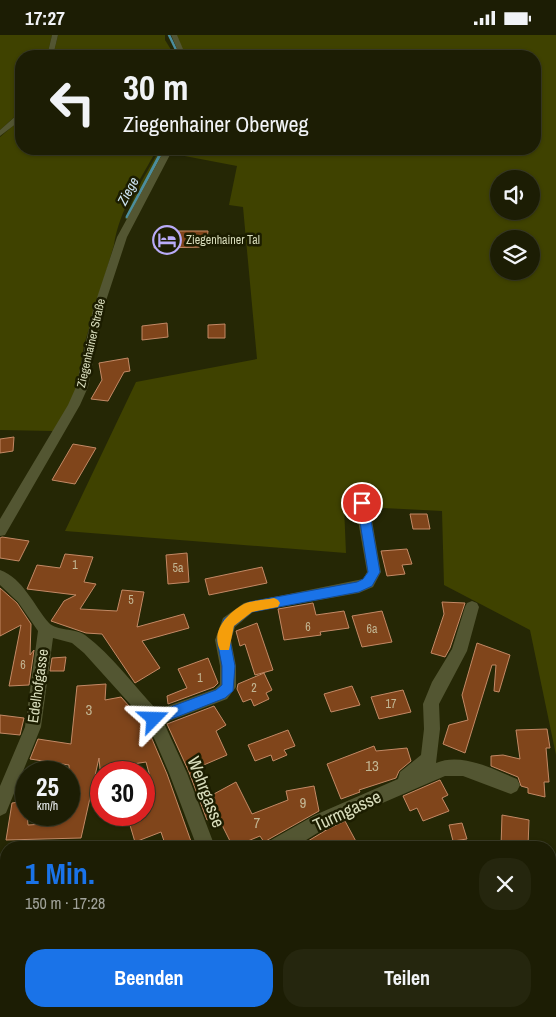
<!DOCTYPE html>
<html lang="de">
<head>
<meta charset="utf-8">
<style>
	:root { --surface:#1c1d04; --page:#25260e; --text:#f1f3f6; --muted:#a0a29a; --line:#3a3b26; --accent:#1a73e8 }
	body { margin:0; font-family:"Archivo Narrow",sans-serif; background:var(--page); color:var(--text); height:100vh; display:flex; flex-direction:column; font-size:19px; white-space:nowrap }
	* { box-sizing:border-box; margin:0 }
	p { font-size:16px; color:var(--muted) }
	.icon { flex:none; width:28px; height:28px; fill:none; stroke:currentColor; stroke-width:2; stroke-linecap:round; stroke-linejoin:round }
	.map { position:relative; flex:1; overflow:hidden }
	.sheet { position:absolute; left:0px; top:806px; width:556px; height:176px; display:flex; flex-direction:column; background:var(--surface); border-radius:20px 20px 0 0; box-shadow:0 1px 4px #0004,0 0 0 1px var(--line) }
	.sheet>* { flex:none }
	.top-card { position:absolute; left:15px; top:15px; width:526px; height:105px; border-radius:20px; box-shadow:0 1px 4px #0004,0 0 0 1px var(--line); background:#1c1d04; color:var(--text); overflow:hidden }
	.fabs { position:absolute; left:490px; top:135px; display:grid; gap:10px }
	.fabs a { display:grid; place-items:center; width:50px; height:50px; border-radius:50%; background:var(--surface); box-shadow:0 1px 4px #0004,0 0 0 1px var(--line); font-size:25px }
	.speed { position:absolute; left:15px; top:726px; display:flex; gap:10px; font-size:25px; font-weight:700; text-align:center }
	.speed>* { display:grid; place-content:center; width:65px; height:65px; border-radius:50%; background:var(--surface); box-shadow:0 1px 4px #0004,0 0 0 1px var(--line); line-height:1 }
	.speed small { font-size:12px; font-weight:400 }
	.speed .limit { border:8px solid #d22; background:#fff; color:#111 }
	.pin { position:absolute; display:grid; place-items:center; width:42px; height:42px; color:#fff; margin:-21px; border:2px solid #fff; border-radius:50%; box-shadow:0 1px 5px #0007 }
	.me { position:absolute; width:55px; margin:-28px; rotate:68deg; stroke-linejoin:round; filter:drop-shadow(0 0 4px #0008) }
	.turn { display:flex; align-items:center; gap:18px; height:105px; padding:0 25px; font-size:22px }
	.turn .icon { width:65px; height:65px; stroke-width:2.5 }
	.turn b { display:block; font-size:35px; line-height:42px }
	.round { display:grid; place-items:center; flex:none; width:52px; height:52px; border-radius:20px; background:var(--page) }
	.summary { display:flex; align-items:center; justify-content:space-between; height:85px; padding:0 25px }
	h1 { font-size:30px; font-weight:700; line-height:38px; color:var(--accent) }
	.cta { display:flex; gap:10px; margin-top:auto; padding:10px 25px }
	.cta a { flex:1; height:58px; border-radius:20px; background:var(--accent); color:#fff; font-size:20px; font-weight:700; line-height:58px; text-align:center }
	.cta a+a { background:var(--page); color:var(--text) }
	.status { display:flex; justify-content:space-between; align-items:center; height:35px; padding:0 25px; background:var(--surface); direction:ltr }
	.status svg { height:14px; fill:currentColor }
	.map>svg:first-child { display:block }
	.green { fill:#3f4200; fill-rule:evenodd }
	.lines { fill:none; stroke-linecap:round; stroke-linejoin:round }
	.stream-far1 { stroke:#4b8d9d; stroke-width:2.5 }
	.stream { stroke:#4b8d9d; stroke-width:3 }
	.building { fill:#80451b; stroke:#c38965 }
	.minor { fill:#535632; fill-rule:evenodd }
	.route { fill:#1a73e8; stroke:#114b97 }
	.slow { fill:#f59e0b }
	.labels { text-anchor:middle; stroke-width:5; stroke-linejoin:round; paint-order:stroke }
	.far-poi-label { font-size:12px; fill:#d8dcbb; stroke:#1c1d00; text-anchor:start }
	.far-street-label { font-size:12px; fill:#d8dcbb; stroke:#1c1d00 }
	.number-label { font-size:12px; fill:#c2b693 }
	.far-water-label { font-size:14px; font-style:italic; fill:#cce3f0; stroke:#1c1d00 }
	.street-label { font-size:15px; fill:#d8dcbb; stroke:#1c1d00 }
	.near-number-label { font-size:15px; fill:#c2b693 }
	.near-street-label { font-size:18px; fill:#d8dcbb; stroke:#1c1d00 }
</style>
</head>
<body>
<div class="status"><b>17:27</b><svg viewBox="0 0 49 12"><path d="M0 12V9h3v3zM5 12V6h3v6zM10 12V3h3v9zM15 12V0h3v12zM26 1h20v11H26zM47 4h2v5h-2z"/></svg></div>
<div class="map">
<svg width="556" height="982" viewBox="0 0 556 982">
	<rect width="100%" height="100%" fill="#252705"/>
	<g class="green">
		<path d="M0 0H52L47 21H21V76L0 95Z"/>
		<path d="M58 0H165V5L175 21H53Z"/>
		<path d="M176 0H556V720L530 595 444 550 442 476 344 471 346 518 65 496 136 347 257 324 243 172 229 170 237 131 169 118 171 114H535V21H185ZM499 144H531V176H499ZM499 204H531V236H499Z"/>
		<path d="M21 84V114H157C141 144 119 175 114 210L84 310 77 352 69 370 53 396 0 395V102Z"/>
		<path d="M160 114H168L128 184H125L140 149Z"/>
		<path d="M550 927 556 931V982H236L241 976H550Z"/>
	</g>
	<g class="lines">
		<path class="stream-far1" d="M169 0 179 21"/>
		<path class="stream" d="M127 182 163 114"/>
	</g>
	<g class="building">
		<path d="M158 196H208L206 212 154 213Z"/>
		<path d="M167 288 168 302 142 305V291Z"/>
		<path d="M225 289V303H208V290Z"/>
		<path d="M128 323 130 336 124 337 108 366 91 364 102 345 99 328Z"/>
		<path d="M14 402 13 416 0 418V404Z"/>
		<path d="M73 409 96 413 75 449 52 445Z"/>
		<path d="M410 479H427L430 494H413Z"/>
		<path d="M2 502 29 506 19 526 0 523V503Z"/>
		<path d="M407 514 412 529 402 530 405 539 387 541 381 516Z"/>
		<path d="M187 518 189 547 168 549 166 520Z"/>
		<path d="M65 519 93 522 84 547 96 549 80 574 117 576 122 555 144 557 137 592 184 579 189 593 142 606 160 633 135 648 102 599 86 598 51 586 64 566 76 560 27 554 37 530 60 533Z"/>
		<path d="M262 532 267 548 209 560 205 544Z"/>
		<path d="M0 553 17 568 31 589 30 620 34 615 29 650 9 651 21 590 0 601Z"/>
		<path d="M442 567 465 568 450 613 445 622 431 618 444 579Z"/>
		<path d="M313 568 316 580 344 576 349 593 320 597 321 600 284 605 278 574Z"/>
		<path d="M382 576 392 607 362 612 352 581Z"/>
		<path d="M257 588 273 635 255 640 245 609 240 611 236 596Z"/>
		<path d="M477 608 510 620 499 657 494 656 496 630H492L465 718 443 709 449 690 468 685 462 660Z"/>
		<path d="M66 622 64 636H50L52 623Z"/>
		<path d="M208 623 218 648 214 652 168 669 167 661 187 653 178 634Z"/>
		<path d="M264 638 272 655 266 658 269 664 254 671 251 664 243 667 237 654 238 649Z"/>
		<path d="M106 649 105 665 121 662 146 690 167 739 193 812H166L161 797 135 807 127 780H144V763L155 760 146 727 100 734 99 723 81 803 6 805 12 768 26 766 28 790 61 788 63 780H69V730L30 724 38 704 71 709 77 651Z"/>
		<path d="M352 651 360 670 331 677 324 659Z"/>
		<path d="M403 655 411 677 379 684 371 662Z"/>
		<path d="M214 671 226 690 216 696 227 720 199 732 212 760 236 747 252 779 288 765 286 756 314 751 319 776 264 807 260 801 233 812 217 780 207 785 189 737 167 689Z"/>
		<path d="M0 680 24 683 20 700 0 698Z"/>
		<path d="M547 694 550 713H546L549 747H544L545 762 528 758V753L521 751 518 742 491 731V721L503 720 520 724 516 695Z"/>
		<path d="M288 695 295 711 284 715 287 720 273 726 271 720 255 726 248 710Z"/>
		<path d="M374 711 376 716 407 713 411 726 399 736 396 743 359 755 360 757 341 764 327 729Z"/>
		<path d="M440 745 448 760 442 763 449 776 423 786 417 773 410 776 403 761Z"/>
		<path d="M502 780 529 785 528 812H501Z"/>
		<path d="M345 786 359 812H298L328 794Z"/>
		<path d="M462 788 467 804 453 806 449 790Z"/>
	</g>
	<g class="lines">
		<g class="minor">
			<path d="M52 0H58L53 21H47Z"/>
			<path d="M171 0H177L186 21H180Z"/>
			<path d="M18 79H21V85L0 101V95Z"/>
			<path d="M165 114H173L127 202 103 275 88 352 80 370 5 500 0 501V484L68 370 76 352 93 275 117 202Z"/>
			<path d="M362 463 369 468 381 537 373 552 359 558 253 577 235 592 231 605 236 631V652L227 664 164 688 187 738 215 812H197L169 738 148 689 84 618 72 608 53 603 41 692 6 778 0 781V751L25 692 38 596 18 567 0 550V535C23 543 34 571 49 588 57 596 75 593 85 600 112 620 134 651 157 675L215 654 220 649V631L215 605 223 583 244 568 363 544 367 537 355 468Z"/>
			<path d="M472 566 477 568 479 572 467 616 439 669 440 694 436 728C461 717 493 734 517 744L520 750 517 756 511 759 463 741H445L327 792 295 812H269L271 805 315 780 398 744 400 737 421 720 424 694 423 669 432 647 452 614 465 572 467 568Z"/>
			<path d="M47 976H73L71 982H44Z"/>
		</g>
	</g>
	<path class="route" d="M362 464 368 468 380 537 372 551 359 557 252 577 234 591 230 605 235 631 233 656 225 663 154 691 149 689 147 684 149 680 216 655 222 650V631L217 605 224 584 249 567 357 547 363 544 368 537 357 468Z"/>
	<path class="slow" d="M274 563 278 565 280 568 278 572 252 577 234 591 229 615H220C210 596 229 576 246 568 254 565 265 565 274 563Z"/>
	<defs>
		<symbol id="hotel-ring" viewBox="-11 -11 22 22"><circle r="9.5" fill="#1c1d00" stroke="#b9abf7" stroke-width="1.5"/><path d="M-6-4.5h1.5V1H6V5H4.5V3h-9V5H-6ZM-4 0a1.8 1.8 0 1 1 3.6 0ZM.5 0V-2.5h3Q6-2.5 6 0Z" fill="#b9abf7"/></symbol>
	</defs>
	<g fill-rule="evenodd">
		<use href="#hotel-ring" x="151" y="189" width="32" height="32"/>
	</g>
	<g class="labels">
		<g class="far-poi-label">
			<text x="186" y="209">Ziegenhainer Tal</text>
		</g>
		<g class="far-street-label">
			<text transform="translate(91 308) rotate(-77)" y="4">Ziegenhainer Straße</text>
		</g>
		<g class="number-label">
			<text x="75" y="534">1</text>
			<text x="178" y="537">5a</text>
			<text x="131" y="569">5</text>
			<text x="308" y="596">6</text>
			<text x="372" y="598">6a</text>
			<text x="23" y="634">6</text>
			<text x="200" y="647">1</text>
			<text x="254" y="657">2</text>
			<text x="391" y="673">17</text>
		</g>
		<g class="far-water-label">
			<text transform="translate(128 156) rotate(-62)" y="5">Ziege</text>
		</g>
		<g class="street-label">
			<text transform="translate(38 651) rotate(-82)" y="5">Edelhofgasse</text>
		</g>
		<g class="near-number-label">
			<text x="89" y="680">3</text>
			<text x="372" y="736">13</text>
			<text x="303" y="773">9</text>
			<text x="257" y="793">7</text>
		</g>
		<g class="near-street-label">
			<text transform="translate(206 757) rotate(69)" y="6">Wehrgasse</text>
			<text transform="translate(347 776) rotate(-25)" y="6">Turmgasse</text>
		</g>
	</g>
</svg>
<div class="fabs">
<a><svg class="icon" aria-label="sound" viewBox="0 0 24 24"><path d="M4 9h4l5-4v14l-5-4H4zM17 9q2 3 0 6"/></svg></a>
<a><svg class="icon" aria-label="layers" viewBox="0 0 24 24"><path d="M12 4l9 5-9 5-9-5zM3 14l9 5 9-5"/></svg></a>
</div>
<div class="speed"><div>25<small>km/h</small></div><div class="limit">30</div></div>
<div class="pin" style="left:362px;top:468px;background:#d93025"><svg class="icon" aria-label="arrive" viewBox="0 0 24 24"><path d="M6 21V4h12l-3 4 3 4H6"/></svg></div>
<svg class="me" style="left:154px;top:684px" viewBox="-20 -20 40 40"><path d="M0-17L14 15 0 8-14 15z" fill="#1a73e8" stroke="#fff" stroke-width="4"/></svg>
<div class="top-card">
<div class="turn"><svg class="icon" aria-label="left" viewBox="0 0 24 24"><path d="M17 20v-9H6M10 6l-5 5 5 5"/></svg><div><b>30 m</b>Ziegenhainer Oberweg</div></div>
</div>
<section class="sheet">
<div class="summary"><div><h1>1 Min.</h1><p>150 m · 17:28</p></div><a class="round"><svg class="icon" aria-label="close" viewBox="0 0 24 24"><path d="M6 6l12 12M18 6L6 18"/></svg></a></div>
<div class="cta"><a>Beenden</a><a>Teilen</a></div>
</section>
</div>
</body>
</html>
